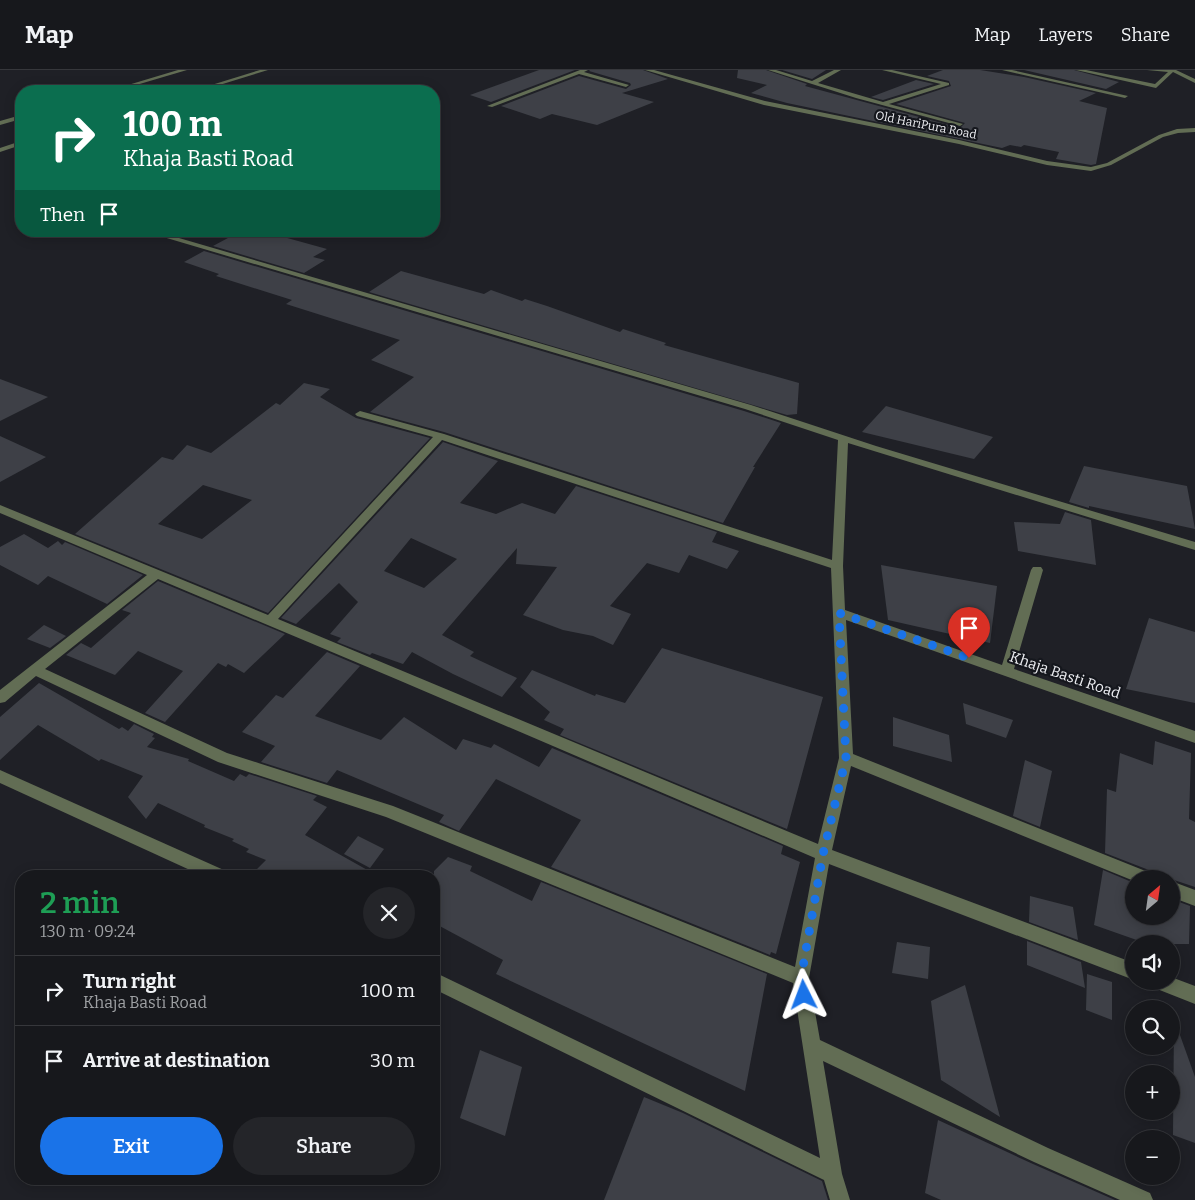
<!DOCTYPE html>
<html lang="en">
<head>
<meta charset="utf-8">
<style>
	:root { --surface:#17181c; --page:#242529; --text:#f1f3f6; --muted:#9ea0a3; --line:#36373b; --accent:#1a73e8 }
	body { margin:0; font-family:Bitter,serif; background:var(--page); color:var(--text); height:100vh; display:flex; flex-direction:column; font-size:19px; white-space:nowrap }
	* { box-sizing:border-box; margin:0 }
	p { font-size:16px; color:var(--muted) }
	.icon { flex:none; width:28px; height:28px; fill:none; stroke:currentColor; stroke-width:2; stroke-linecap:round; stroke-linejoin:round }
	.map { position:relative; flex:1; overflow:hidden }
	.panel { position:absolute; left:15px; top:800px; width:425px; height:315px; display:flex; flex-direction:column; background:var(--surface); border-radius:20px; box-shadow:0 2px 12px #0003,0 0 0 1px var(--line) }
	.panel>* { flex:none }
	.top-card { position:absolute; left:15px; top:15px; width:425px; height:152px; border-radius:20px; box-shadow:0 2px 12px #0003,0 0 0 1px var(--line); background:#0b6e4f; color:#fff; overflow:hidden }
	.needle { width:32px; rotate:29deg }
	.controls { position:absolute; left:1125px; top:800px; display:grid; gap:10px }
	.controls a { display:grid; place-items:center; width:55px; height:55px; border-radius:50%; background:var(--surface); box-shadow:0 2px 12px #0003,0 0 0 1px var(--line); font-size:25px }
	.pin { position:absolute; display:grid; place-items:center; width:42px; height:42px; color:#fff; margin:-51px -21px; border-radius:50% 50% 50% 0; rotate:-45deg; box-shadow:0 0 5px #0007 }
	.pin .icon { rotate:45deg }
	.me { position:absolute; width:55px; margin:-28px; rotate:357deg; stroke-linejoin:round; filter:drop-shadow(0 0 4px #0008) }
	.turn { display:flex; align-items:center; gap:18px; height:105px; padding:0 25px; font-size:22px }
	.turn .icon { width:65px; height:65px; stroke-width:2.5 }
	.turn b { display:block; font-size:35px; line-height:42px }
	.then { display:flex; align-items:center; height:48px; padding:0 25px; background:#0003; gap:10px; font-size:19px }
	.round { display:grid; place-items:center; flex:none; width:52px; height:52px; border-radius:26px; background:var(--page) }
	.summary { display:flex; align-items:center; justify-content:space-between; height:85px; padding:0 25px }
	h1 { font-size:30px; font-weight:600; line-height:38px; color:#1e9e55 }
	.cta { display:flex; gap:10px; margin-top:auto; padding:10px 25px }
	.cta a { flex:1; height:58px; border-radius:30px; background:var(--accent); color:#fff; font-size:20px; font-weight:600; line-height:58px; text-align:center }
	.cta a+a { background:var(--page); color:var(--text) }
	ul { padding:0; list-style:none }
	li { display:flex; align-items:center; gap:15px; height:70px; padding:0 25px; border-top:1px solid var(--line) }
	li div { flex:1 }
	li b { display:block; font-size:19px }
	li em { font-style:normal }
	header { display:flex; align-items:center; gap:30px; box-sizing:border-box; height:70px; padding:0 25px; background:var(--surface); border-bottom:1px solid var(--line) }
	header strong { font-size:24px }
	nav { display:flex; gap:28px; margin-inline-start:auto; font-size:18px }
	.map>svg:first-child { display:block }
	.building { fill:#3e4047; fill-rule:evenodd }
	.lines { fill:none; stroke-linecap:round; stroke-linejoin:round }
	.minor { fill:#626d54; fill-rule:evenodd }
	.route { stroke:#1a73e8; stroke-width:9; stroke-dasharray:0 16.2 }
	.labels { text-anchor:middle; stroke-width:4.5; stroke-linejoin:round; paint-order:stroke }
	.far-street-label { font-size:12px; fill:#edeef2; stroke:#15171d }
	.street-label { font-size:15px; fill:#edeef2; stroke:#15171d }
</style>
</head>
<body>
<header>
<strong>Map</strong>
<nav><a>Map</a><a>Layers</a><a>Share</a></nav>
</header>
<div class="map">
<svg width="1195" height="1130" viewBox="0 0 1195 1130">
	<rect width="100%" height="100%" fill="#1f2026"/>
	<g class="building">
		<path d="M539 0H575L491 32 470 25Z"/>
		<path d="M590 0H643L668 9 622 23 654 32 597 55 552 44 540 49 501 36 579 6 626 19 631 15 630 13 589 1Z"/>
		<path d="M738 0H766L807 14 805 16 960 58 965 53 896 34 951 16 949 11 927 6 943 0H980L1024 7 1096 23 1079 31 1107 38 1096 94 1091 95 1056 89 1059 82 1024 75 1021 77 1010 75 1002 78 787 33 751 23 767 15 737 8Z"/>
		<path d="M782 0H826L812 9Z"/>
		<path d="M1024 0H1074L1119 12 1106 19Z"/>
		<path d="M916 10 934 14 883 30 871 27Z"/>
		<path d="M241 161H262L327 179 313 187 325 190 304 203 213 176Z"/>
		<path d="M204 181 744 341 781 353 753 397H755L723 453 444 362 370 342 414 307 371 290 400 270 286 234 292 230 216 206 219 204 184 192Z"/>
		<path d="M401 201 484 224 491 220 522 231 525 229 547 236 620 262 623 259 666 273 664 275 799 313 797 344 787 345 369 222Z"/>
		<path d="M0 309 48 327 0 351Z"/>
		<path d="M304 313 330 319 320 327 356 348 430 368 268 543 75 464 162 387 173 390 187 375 211 383 276 333 280 335ZM203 415 252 430 202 469 158 454Z"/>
		<path d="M886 336 993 367 974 389 862 362Z"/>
		<path d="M0 366 46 387 0 412Z"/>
		<path d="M443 372 498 391 460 433 496 444 522 433 555 444 576 416 717 462 712 472 739 481 727 499 689 485 679 503 647 493 610 536 631 544 613 575 593 566 563 560 523 545 557 497 516 494 517 478 442 565 474 582 470 586 517 608 502 627 453 604 412 582 403 594 372 583 370 585 337 572 341 568 330 564 358 532 339 513 296 554 281 548ZM411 468 457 489 424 518 384 501Z"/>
		<path d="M1084 396 1187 416 1195 459 1089 436V438L1069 432Z"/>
		<path d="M1065 442 1091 450 1096 495 1018 481 1014 452 1060 454Z"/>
		<path d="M24 464 48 478 58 471 62 475 65 472 143 505 107 534 48 506 38 515 0 495V477Z"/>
		<path d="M881 495 997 516 990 573 888 550Z"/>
		<path d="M158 511 285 564 244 603 228 594 226 597 218 593 165 652 145 643 183 601 138 581 115 605 66 585 81 573 91 578 131 543 122 540Z"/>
		<path d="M1149 548 1195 562V633L1126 619Z"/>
		<path d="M44 555 66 566 50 578 27 569Z"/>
		<path d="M662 578 823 627 787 759 560 665 564 659 544 650 550 642 520 617 532 600 595 626 596 624 625 633Z"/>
		<path d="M327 582 360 596 315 646 381 670 404 647 456 680 463 669 491 678 494 674 539 697 552 678 783 776 781 784 800 792 776 884 771 882 770 885 551 797 581 750 496 709 459 761 439 752 444 745 337 700 327 713 261 692 275 676 242 662 276 625 283 628Z"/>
		<path d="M39 613 119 659 122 657 128 661 134 654 154 664 152 667 155 668 147 677 189 689 188 691 234 711 240 704 246 707 249 704 317 726 313 730 327 737 305 765 378 806H289L284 803 257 799 266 790 246 782 249 779 232 771 234 769 204 757 205 755 158 733 146 749 128 727 143 706 101 689 99 691 38 655 0 690V647Z"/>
		<path d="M963 633 1013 650 1006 668 966 654Z"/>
		<path d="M893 647 949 665 952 692 893 676Z"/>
		<path d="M1155 671 1191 683 1189 749 1195 752V817L1171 809H1157L1154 802 1105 783 1107 719 1116 722 1120 683 1153 695Z"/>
		<path d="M1025 690 1052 701 1040 757 1013 746Z"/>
		<path d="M358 766 384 779 370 798 344 784Z"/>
		<path d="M448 787 472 796 470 801 532 831 541 812 767 904 745 1021 496 904 503 890 434 853V801Z"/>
		<path d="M1103 800 1134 813V846H1171V829L1190 836 1189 874H1148L1094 855Z"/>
		<path d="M1030 826 1073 837 1078 870 1029 852Z"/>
		<path d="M1027 871 1081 892 1085 918 1027 895Z"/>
		<path d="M897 872 930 877 928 909 892 903Z"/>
		<path d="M1087 904 1112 912V950L1086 940Z"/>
		<path d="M965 915 1000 1047 941 1010 931 931Z"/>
		<path d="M1174 954H1176L1195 1007V1073L1173 1065Z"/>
		<path d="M480 980 522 997 505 1066 460 1048Z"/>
		<path d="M644 1027 683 1043 822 1111 828 1130H604Z"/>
		<path d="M938 1050 1033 1094 1115 1130H941L925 1123Z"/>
	</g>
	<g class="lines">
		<g class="minor">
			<path d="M178 0H187L116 21H108Z"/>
			<path d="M260 0H268L200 21H192Z"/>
			<path d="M580 0H588L584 2 629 15 626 17 579 4 492 37 487 36Z"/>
			<path d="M645 0H654L765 31 959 70 1047 91 1091 97 1107 93 1159 65 1177 59 1195 58V62L1178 63 1163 67 1111 95 1091 101 1047 95 959 74 764 35Z"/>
			<path d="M768 0H776L812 11 834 0H841L818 13 883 32 941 14 882 0H892L949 13V15L889 34 963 54 960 56 856 28Z"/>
			<path d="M1002 0H1012L1128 26 1125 28Z"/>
			<path d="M1076 0H1086L1155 14 1168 2 1147 0H1176L1195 9V13L1173 2 1156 18Z"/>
			<path d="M21 45V49L0 55V51Z"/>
			<path d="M21 71V75L0 82V78Z"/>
			<path d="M143 161H155L751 335 876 376 1195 472V480L848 373 843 496 845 540 1002 595 1031 500 1033 497H1041L1043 500 1014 599 1195 661V673L846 550 853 684 1153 804 1155 809H1134V811L851 696 832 780 1134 893V910L829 794 809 908 820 970 1048 1078 1150 1123 1153 1130H1120L1034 1092 823 991 842 1104 850 1130H830L824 1110 434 919V902L820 1088 793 913 386 747 218 692 36 606 5 632 0 633V620L147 505 0 443V435L268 545 433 367 357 346 355 344 360 341 444 364 832 490 838 370 745 339ZM442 370 831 498 839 688 818 774 278 549ZM158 509 396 609 815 788 795 897 393 736 227 683 45 599Z"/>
			<path d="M0 700 226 801 228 806H203L0 713Z"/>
			<path d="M1171 811 1195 820V836L1171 827Z"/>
			<path d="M1171 907 1195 916V934L1152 917 1150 911H1171Z"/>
		</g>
	</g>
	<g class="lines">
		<path class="route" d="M804 925 801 908 823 784 846 688 839 543 969 588"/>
	</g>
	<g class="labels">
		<g class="far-street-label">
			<text transform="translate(926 55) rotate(11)" y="4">Old HariPura Road</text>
		</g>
		<g class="street-label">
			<text transform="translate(1065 605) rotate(19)" y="5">Khaja Basti Road</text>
		</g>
	</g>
</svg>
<div class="controls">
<a><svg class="needle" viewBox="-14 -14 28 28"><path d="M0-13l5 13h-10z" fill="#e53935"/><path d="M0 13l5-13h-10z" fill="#9ea0a3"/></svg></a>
<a><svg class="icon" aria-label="sound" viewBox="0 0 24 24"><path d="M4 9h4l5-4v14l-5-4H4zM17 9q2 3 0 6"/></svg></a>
<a><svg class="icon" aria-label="search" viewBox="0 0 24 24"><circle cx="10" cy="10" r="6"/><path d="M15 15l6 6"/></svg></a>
<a>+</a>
<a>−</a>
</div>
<div class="pin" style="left:969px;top:588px;background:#d93025"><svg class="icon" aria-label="arrive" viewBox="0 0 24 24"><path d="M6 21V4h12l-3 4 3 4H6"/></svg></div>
<svg class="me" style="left:804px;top:925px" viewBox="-20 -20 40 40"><path d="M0-17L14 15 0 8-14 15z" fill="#1a73e8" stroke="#fff" stroke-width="4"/></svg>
<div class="top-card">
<div class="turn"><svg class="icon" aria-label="right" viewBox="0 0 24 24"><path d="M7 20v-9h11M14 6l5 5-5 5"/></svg><div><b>100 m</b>Khaja Basti Road</div></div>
<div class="then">Then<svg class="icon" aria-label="arrive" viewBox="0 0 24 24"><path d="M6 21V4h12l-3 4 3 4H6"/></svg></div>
</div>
<section class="panel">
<div class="summary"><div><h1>2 min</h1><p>130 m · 09:24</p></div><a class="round"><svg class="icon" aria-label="close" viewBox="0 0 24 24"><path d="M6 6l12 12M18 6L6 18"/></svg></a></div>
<ul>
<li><svg class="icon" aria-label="right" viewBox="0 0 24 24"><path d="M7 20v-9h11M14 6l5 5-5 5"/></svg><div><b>Turn right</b><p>Khaja Basti Road</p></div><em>100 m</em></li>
<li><svg class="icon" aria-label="arrive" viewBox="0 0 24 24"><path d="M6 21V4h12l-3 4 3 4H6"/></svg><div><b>Arrive at destination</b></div><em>30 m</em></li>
</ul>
<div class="cta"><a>Exit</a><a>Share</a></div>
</section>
</div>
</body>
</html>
